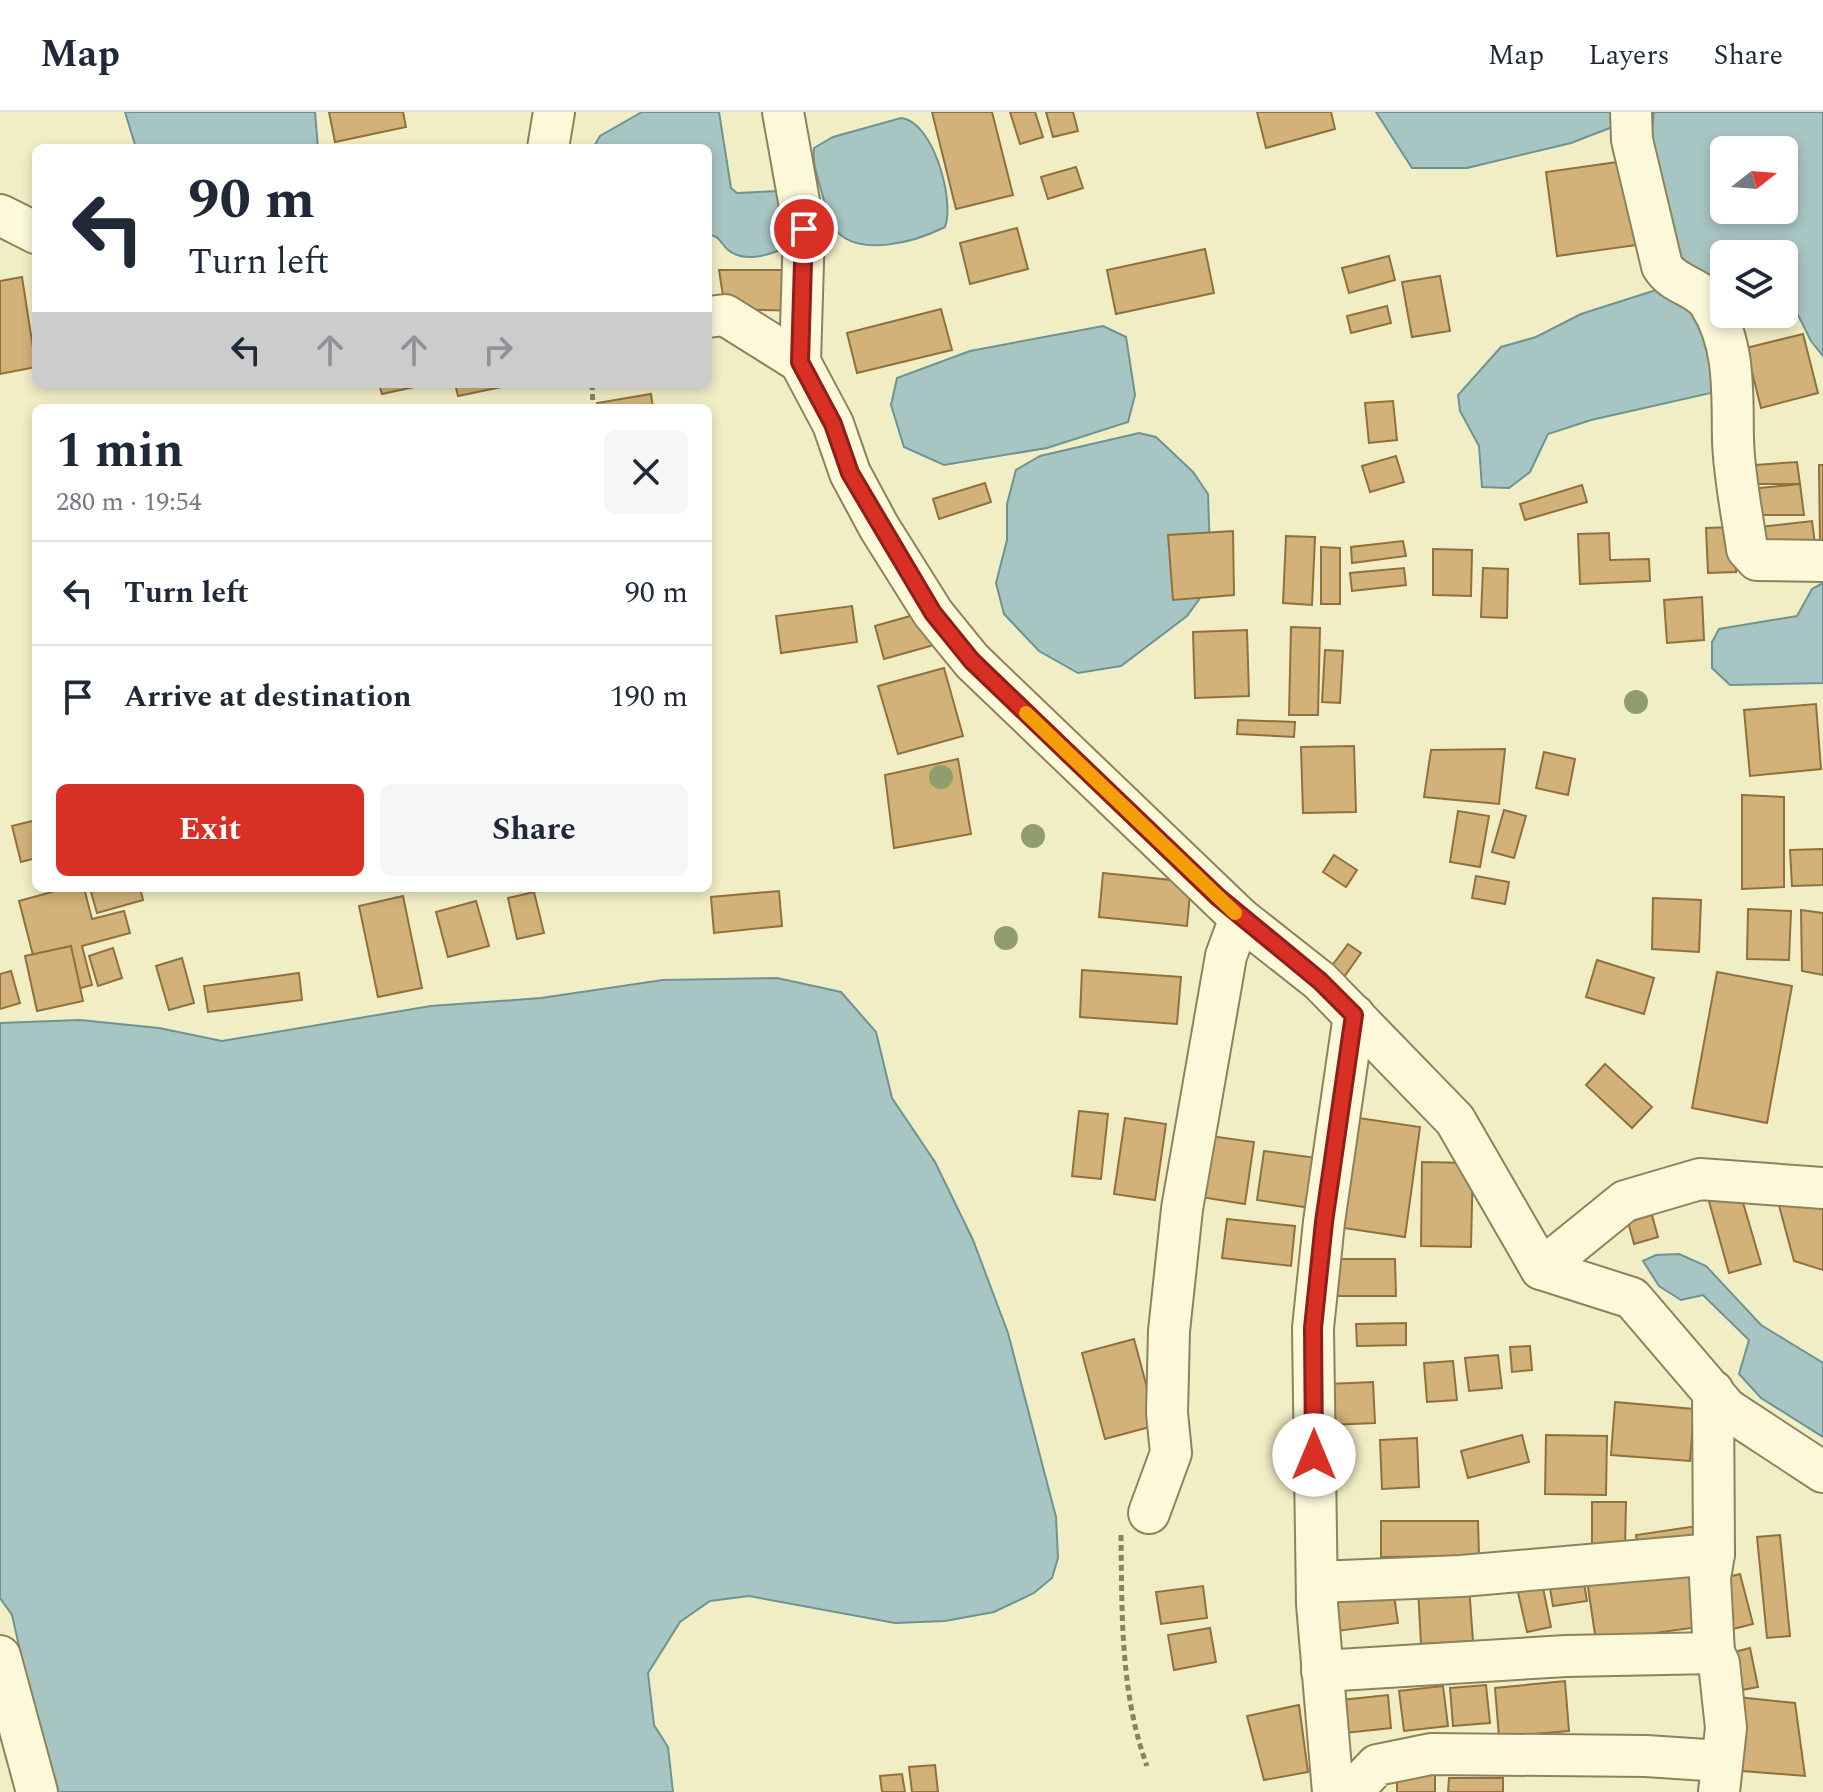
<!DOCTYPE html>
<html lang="en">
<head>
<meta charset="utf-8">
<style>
	:root { --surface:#fff; --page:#f6f6f7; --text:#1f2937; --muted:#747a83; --line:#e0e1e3; --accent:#d93025 }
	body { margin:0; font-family:Spectral,serif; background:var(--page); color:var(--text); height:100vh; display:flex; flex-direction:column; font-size:30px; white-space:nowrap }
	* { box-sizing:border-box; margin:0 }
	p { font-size:26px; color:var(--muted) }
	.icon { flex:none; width:44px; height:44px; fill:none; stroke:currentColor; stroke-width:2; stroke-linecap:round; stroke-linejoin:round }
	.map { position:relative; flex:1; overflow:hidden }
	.details { position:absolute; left:32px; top:292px; width:680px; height:488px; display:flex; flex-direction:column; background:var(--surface); border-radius:12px; box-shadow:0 4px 12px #0003 }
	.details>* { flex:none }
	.top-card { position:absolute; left:32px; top:32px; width:680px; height:244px; border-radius:12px; box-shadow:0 4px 12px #0003; background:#fff; color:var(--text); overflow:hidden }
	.needle { width:52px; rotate:73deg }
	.buttons { position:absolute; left:1710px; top:24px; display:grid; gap:16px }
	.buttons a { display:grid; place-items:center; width:88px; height:88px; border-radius:12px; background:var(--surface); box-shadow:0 4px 12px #0003; font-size:40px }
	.pin { position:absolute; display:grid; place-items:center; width:68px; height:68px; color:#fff; margin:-34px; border:4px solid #fff; border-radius:50%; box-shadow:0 2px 8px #0007 }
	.me { position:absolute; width:88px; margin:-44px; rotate:0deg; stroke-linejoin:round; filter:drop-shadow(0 0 6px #0008) }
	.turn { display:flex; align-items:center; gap:28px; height:168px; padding:0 24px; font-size:36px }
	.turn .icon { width:104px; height:104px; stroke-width:2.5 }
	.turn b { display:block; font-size:56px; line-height:68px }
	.lanes { display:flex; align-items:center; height:76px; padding:0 24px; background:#0003; justify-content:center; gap:40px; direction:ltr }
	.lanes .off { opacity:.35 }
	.round { display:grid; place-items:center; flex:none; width:84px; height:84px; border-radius:12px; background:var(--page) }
	.headline { display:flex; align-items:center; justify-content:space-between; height:136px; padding:0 24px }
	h1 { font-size:48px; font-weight:700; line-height:60px }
	.cta { display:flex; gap:16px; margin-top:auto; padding:16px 24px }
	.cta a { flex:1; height:92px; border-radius:12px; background:var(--accent); color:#fff; font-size:32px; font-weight:700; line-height:92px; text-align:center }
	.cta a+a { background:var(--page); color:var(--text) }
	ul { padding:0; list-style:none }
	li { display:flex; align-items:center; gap:24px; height:104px; padding:0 24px; border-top:2px solid var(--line) }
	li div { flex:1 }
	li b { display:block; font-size:30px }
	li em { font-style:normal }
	header { display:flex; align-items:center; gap:48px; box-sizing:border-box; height:112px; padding:0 40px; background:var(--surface); border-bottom:2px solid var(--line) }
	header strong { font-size:38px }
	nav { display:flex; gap:44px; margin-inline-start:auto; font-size:28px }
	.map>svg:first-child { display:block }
	.water { fill:#a7c5c3; stroke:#6d9493; stroke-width:2; fill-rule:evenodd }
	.building { fill:#d2b279; stroke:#90713e; stroke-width:2 }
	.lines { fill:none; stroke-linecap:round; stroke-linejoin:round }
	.minor-casing { stroke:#8e825a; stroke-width:44 }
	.path { stroke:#8e825a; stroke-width:5; stroke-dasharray:6 4; stroke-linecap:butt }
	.minor { stroke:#fbf9da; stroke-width:40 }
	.tree { fill:#909e6d }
	.route-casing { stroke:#8d1f18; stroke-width:20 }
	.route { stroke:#d93025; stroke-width:14 }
	.slow { stroke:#f59e0b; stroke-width:14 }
</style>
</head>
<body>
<header>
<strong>Map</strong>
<nav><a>Map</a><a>Layers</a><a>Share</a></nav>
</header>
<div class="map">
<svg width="1823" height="1680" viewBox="0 0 1823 1680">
	<rect width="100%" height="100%" fill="#f1eec6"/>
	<g class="water">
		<path d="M125 0H315L318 36H136Z"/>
		<path d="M642 0H719L731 76 737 81 780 79 788 134C771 143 743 152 727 137 720 130 719 123 708 123V36H593L600 24Z"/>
		<path d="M1376 0H1615V14L1571 31 1467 56H1412Z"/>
		<path d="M1654 0H1823V244L1811 229 1788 183H1784V142H1724V177L1685 167 1650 35ZM1724 38H1784V98H1724Z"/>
		<path d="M901 6C933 9 955 88 945 115 917 129 857 148 833 115 828 108 826 94 823 85 819 69 812 53 814 36L833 25Z"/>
		<path d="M1676 177 1693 183 1718 266 1711 281 1591 308 1548 322 1530 360 1509 376 1482 375 1479 334 1460 299 1458 283 1501 235 1536 225 1581 202 1656 178Z"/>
		<path d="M1103 214 1126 225 1135 283 1128 310 1047 336 944 353 904 335 891 293 897 266 970 239Z"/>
		<path d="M1139 321 1156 325 1193 360 1208 382 1211 471 1187 504 1121 554 1078 561 1039 539 1004 502 996 471 1007 428V392L1016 358 1040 344Z"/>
		<path d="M1823 471V571L1730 573 1712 556V530L1719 517 1797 504 1812 477Z"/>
		<path d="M777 866 841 880 876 920 892 986 935 1050 973 1128 1008 1221 1056 1405 1058 1446 1052 1466 1034 1481 994 1500 945 1509 895 1511 749 1484 710 1489 680 1510 648 1561 654 1613 668 1635 673 1680H52L12 1503 0 1486V911L80 908 159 916 222 929 431 894 541 886 663 868Z"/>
		<path d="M1679 1142 1706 1154 1761 1213 1823 1251V1325L1761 1286 1739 1262 1749 1228 1703 1183 1681 1188 1659 1174 1643 1149 1656 1143Z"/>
	</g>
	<g class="building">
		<path d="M329 0H403L406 15 335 30Z"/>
		<path d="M932 0H992L1013 83 956 97Z"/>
		<path d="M1010 0H1035L1043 25 1020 32Z"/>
		<path d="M1046 0H1073L1078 19 1053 25Z"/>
		<path d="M1257 0H1331L1335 17 1266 36Z"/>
		<path d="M1625 49 1637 133 1557 144 1546 60Z"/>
		<path d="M1076 55 1083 76 1048 87 1041 65Z"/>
		<path d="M1017 116 1028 157 970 172 960 131Z"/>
		<path d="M1205 137 1214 181 1116 202 1107 158Z"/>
		<path d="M1389 144 1395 168 1349 181 1342 156Z"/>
		<path d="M719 158H801L808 199 725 197Z"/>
		<path d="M1440 164 1450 219 1412 225 1402 170Z"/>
		<path d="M22 165 36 255 0 262V169Z"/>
		<path d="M1387 194 1391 211 1351 221 1347 204Z"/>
		<path d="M941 197 952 238 857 261 847 221Z"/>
		<path d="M1803 222 1818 281 1761 296 1746 236Z"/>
		<path d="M379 272H428L382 282Z"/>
		<path d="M455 272H516L458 284Z"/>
		<path d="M651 282 653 296H598L597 291Z"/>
		<path d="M1393 289 1397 328 1369 331 1365 291Z"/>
		<path d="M1396 344 1404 370 1370 380 1362 354Z"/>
		<path d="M1797 350 1800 372H1740L1741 354Z"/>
		<path d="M1819 353H1823V431H1820Z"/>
		<path d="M985 371 991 390 939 407 933 387Z"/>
		<path d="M1800 372 1804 403H1739L1738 378Z"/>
		<path d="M1582 373 1587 390 1525 408 1520 392Z"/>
		<path d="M1812 409 1815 432 1754 440 1751 416Z"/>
		<path d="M1734 415 1736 460 1708 461 1706 416Z"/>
		<path d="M1233 419 1234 483 1173 488 1168 423Z"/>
		<path d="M1609 421 1610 448 1649 447 1650 469 1580 472 1578 422Z"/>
		<path d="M1286 424 1315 425 1312 493 1283 491Z"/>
		<path d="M1403 429 1406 444 1352 451 1351 435Z"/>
		<path d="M1321 435 1340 436V492H1321Z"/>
		<path d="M1433 437 1472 438 1471 484 1433 483Z"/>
		<path d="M1404 456 1406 473 1352 479 1350 461Z"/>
		<path d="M1483 456 1508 457 1507 506 1481 505Z"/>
		<path d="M1702 485 1704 528 1667 531 1664 488Z"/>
		<path d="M949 493 959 526 884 547 875 514Z"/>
		<path d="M852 494 857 530 781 541 776 504Z"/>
		<path d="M1291 515 1320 516 1318 603H1289Z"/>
		<path d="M1247 518 1249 584 1195 586 1193 520Z"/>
		<path d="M1325 538 1343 539 1340 591 1322 590Z"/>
		<path d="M944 556 963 624 898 642 878 574Z"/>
		<path d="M1816 592 1821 657 1750 664 1744 598Z"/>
		<path d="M1238 608 1295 610 1294 625 1237 622Z"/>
		<path d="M1354 634 1356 700 1303 701 1301 635Z"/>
		<path d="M1505 637 1499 692 1424 685 1431 638Z"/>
		<path d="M1544 640 1575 647 1568 683 1536 676Z"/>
		<path d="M958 647 971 722 894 736 885 663Z"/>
		<path d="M1742 683 1784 685V775L1742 777Z"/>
		<path d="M1504 698 1526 704 1514 746 1492 740Z"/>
		<path d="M1458 699 1489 704 1480 755 1450 750Z"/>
		<path d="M36 708V746L21 750 12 714Z"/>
		<path d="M1823 737V773L1792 774 1790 738Z"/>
		<path d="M1334 743 1357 758 1346 775 1323 760Z"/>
		<path d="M1103 761 1191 770 1187 814 1099 805Z"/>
		<path d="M1476 764 1509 770 1505 792 1472 786Z"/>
		<path d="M66 776H84L92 807 124 799 130 821 82 834 92 873 62 881 51 842 34 847 19 789Z"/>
		<path d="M108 776H140L143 788 97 801 91 780Z"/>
		<path d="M779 779 782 814 714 821 711 785Z"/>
		<path d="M534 780 544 821 517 827 508 786Z"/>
		<path d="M403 784 422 876 378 885 359 794Z"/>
		<path d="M1653 786 1701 788 1699 840 1652 837Z"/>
		<path d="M476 789 489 834 448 845 436 800Z"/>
		<path d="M1748 797 1791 799 1789 848 1747 847Z"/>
		<path d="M1801 798 1823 801V863L1802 859Z"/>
		<path d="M1348 832 1361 841 1344 865 1331 855Z"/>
		<path d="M71 834 83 889 37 899 25 844Z"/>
		<path d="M113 836 122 866 98 874 89 844Z"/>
		<path d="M182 846 194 891 169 898 156 854Z"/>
		<path d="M1597 848 1654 866 1644 902 1586 885Z"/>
		<path d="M1082 858 1181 865 1177 912 1080 905Z"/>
		<path d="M11 859 20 891 0 897V862Z"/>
		<path d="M1717 860 1792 874 1767 1011 1692 996Z"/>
		<path d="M299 861 302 888 208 900 204 874Z"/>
		<path d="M1605 952 1652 995 1632 1016 1586 973Z"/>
		<path d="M1079 999 1108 1002 1101 1067 1072 1064Z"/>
		<path d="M1352 1005 1420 1015 1405 1125 1337 1115Z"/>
		<path d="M1125 1006 1166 1012 1155 1088 1114 1082Z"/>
		<path d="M1210 1024 1254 1030 1245 1092 1201 1085Z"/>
		<path d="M1264 1039 1332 1048 1325 1098 1257 1088Z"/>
		<path d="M1422 1050 1473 1051 1471 1135 1421 1134Z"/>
		<path d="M1774 1075 1823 1082V1158L1794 1149Z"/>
		<path d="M1739 1077 1761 1152 1729 1161 1708 1086Z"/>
		<path d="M1652 1103 1658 1125 1634 1132 1628 1110Z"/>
		<path d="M1227 1107 1295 1114 1291 1154 1222 1146Z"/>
		<path d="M1336 1147H1395L1396 1184H1336Z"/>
		<path d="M1406 1211V1233L1357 1234 1356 1212Z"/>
		<path d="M1134 1227 1157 1313 1105 1327 1082 1241Z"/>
		<path d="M1530 1234 1532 1258 1512 1260 1510 1235Z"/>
		<path d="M1498 1243 1502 1276 1469 1279 1465 1246Z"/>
		<path d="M1453 1249 1457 1288 1427 1290 1424 1251Z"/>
		<path d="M1373 1270 1375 1311 1330 1313 1328 1272Z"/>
		<path d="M1615 1290 1694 1297 1690 1349 1611 1343Z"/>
		<path d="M1522 1323 1529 1350 1468 1366 1461 1339Z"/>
		<path d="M1546 1323 1607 1324 1606 1383 1545 1382Z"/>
		<path d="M1417 1326 1419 1375 1382 1377 1380 1328Z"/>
		<path d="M1592 1390H1626L1625 1439H1592Z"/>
		<path d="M1381 1409H1478L1479 1444 1381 1445Z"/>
		<path d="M1704 1413 1706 1433 1639 1443 1636 1423Z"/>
		<path d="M1780 1423 1790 1524 1767 1526 1757 1425Z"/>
		<path d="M1691 1454 1699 1515 1596 1529 1587 1469Z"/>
		<path d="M1582 1459 1587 1489 1553 1494 1548 1464Z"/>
		<path d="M1740 1462 1753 1512 1733 1517 1720 1467Z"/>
		<path d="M1542 1471 1551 1515 1527 1520 1517 1476Z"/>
		<path d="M1203 1474 1207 1506 1161 1512 1156 1480Z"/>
		<path d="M1469 1474 1473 1529 1421 1532 1418 1476Z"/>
		<path d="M1393 1477 1398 1511 1330 1520 1325 1487Z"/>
		<path d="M1210 1516 1216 1550 1174 1558 1168 1523Z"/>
		<path d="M1750 1536 1758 1575 1742 1578 1734 1540Z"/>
		<path d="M1565 1569 1569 1619 1499 1625 1495 1576Z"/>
		<path d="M1486 1573 1490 1611 1453 1614 1450 1576Z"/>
		<path d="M1443 1574 1448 1614 1404 1619 1399 1579Z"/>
		<path d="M1388 1583 1391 1616 1345 1621 1341 1588Z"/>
		<path d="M1728 1584 1795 1591 1805 1664 1730 1658Z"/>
		<path d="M1299 1593 1308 1660 1264 1668 1247 1604Z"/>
		<path d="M935 1653 938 1680H912L909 1655Z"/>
		<path d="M1397 1660 1435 1661V1680H1397Z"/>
		<path d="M902 1662 905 1680H882L880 1664Z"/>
		<path d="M1449 1666H1503V1680H1448Z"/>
	</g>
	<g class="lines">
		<defs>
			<g id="minor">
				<path d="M783 0 804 117 800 250 833 312 850 361 879 415 933 501 972 549 1240 806 1320 869 1455 1008 1541 1157 1632 1186 1727 1297 1823 1360"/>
				<path d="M1631 0 1632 28 1662 154C1674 174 1697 173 1709 191 1736 233 1732 280 1733 328 1734 364 1742 401 1747 437L1757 448 1823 449"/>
				<path d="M548 36 554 0"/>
				<path d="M0 103 36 121"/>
				<path d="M708 205 725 203 800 250"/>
				<path d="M1541 1157 1625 1089 1700 1067 1823 1076"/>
				<path d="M1713 1279 1714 1442 1710 1466 1714 1541 1719 1551 1726 1616 1719 1680"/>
				<path d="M1149 1401 1171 1341 1167 1301 1169 1219 1182 1097 1226 844 1240 806"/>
				<path d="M1318 1470 1461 1464 1714 1442"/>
				<path d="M0 1544 37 1680"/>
				<path d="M1322 1559 1566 1544 1714 1541"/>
				<path d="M1333 1680 1317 1492 1313 1216 1324 1110 1354 903"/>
				<path d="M1351 1680 1377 1653 1431 1642 1646 1644 1721 1649"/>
			</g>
		</defs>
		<use href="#minor" class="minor-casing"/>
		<g class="path">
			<path d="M592 272 593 296"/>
			<path d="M1121 1423C1122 1500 1120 1581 1147 1654"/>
		</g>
		<use href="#minor" class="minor"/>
	</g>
	<g class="tree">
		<circle cx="1636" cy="590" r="12"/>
		<circle cx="941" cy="665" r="12"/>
		<circle cx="1033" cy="724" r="12"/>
		<circle cx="1006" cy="826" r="12"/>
	</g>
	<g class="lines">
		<defs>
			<path id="route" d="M804 117 800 250 833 312 850 361 933 501 972 549 1218 785 1320 869 1354 903 1324 1110 1313 1216 1314 1343"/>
		</defs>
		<use href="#route" class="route-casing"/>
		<use href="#route" class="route"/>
		<path class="slow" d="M1026 601 1235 801"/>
	</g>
</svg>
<div class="buttons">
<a><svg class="needle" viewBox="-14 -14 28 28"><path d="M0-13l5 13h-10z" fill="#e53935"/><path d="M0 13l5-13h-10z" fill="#747a83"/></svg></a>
<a><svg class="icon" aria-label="layers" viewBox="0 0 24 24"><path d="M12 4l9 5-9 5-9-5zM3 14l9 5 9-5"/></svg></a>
</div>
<div class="pin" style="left:804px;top:117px;background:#d93025"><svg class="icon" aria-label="arrive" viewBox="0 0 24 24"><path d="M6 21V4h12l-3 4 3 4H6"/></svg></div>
<svg class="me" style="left:1314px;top:1343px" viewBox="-20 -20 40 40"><circle r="19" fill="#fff"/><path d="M0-13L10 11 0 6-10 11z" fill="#d93025"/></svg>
<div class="top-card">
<div class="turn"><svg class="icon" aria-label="left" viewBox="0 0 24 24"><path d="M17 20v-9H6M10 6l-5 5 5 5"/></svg><div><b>90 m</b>Turn left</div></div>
<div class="lanes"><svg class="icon" aria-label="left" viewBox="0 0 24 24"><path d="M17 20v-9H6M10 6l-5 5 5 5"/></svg><svg class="icon off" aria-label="ahead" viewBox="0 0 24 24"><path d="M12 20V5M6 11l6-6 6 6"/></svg><svg class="icon off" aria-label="ahead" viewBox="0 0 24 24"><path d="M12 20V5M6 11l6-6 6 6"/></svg><svg class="icon off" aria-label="right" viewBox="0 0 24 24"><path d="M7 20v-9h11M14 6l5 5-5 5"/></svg></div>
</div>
<section class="details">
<div class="headline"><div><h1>1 min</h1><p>280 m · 19:54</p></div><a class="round"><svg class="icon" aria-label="close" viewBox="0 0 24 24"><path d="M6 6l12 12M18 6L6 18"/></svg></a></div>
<ul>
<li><svg class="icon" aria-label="left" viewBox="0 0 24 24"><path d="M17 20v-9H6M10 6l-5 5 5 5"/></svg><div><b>Turn left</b></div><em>90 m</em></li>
<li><svg class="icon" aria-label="arrive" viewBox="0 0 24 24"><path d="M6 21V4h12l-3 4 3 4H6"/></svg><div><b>Arrive at destination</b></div><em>190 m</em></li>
</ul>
<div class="cta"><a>Exit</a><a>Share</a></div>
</section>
</div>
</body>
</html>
